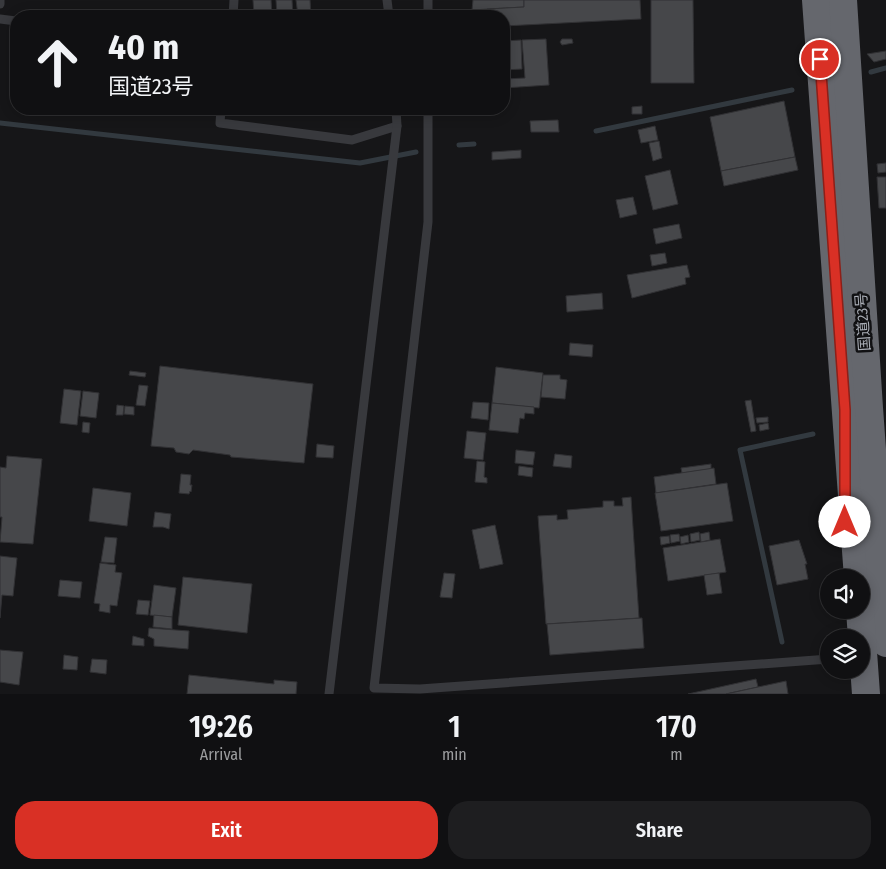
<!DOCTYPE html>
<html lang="en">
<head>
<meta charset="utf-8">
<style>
	:root { --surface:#101012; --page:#1e1e20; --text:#f1f3f6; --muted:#9c9d9f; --line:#303032; --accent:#d93025 }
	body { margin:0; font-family:"Fira Sans Condensed","Noto Sans JP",sans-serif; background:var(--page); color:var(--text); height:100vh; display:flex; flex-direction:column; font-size:19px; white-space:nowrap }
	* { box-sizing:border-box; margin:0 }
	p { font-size:16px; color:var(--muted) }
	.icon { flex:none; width:28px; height:28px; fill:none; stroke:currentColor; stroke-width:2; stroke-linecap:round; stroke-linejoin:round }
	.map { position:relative; height:694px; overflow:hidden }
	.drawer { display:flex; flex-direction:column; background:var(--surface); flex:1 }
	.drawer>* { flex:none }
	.hud { position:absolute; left:10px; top:10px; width:500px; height:105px; border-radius:20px; box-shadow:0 2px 12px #0003,0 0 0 1px var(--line); background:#101012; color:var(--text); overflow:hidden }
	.buttons { position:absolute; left:820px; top:569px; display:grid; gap:10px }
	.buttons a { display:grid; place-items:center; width:50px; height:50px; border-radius:50%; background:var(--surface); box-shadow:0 2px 12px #0003,0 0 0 1px var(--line); font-size:25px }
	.pin { position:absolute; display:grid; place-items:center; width:42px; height:42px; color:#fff; margin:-21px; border:2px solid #fff; border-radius:50%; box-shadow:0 1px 5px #0007 }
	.me { position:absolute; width:55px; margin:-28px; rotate:0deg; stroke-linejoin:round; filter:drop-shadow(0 0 4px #0008) }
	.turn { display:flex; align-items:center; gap:18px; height:105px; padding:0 15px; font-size:22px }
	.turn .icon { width:65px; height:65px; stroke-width:2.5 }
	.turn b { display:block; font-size:35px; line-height:42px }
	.eta { display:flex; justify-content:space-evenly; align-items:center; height:85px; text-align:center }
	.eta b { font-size:30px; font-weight:600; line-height:35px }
	.button { display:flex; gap:10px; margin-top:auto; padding:10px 15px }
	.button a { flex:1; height:58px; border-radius:20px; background:var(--accent); color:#fff; font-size:20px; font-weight:600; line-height:58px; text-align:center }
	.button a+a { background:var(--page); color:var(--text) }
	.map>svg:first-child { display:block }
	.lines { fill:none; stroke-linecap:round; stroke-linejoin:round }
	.stream { stroke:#32393f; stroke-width:5 }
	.building { fill:#46474a; stroke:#313134 }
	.lane { stroke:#38393d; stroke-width:9 }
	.highway { stroke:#65676d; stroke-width:28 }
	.route-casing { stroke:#8d1f18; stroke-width:12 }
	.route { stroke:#d93025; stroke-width:9 }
	.labels { text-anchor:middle; stroke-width:5; stroke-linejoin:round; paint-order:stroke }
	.street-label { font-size:15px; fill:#aaaeb6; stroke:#111113 }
</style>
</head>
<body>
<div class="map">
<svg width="886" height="694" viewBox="0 0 886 694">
	<rect width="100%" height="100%" fill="#161618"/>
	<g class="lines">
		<g class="stream">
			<path d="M871 72 886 68"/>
			<path d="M0 123 360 163 416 152"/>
			<path d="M596 131 792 90"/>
			<path d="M459 145 474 144"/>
			<path d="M782 642 740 450 813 434"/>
		</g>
	</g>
	<g class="building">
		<path d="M253 0H271L272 16H254Z"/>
		<path d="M276 0H292L293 16H277Z"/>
		<path d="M296 0H310L311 16H298Z"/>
		<path d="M473 0H524V7L472 10Z"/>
		<path d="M524 0H640L641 19 504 26V16H487V9L524 7Z"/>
		<path d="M651 0H693L694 83H651Z"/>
		<path d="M546 39 549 85 504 88V79L525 78 522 40Z"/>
		<path d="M562 39H572L573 43 562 45 560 42Z"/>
		<path d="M521 40 522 69 504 70V41Z"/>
		<path d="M886 51V59L874 62 867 54Z"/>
		<path d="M784 101 795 157 721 171 710 117Z"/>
		<path d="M642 106V114H632V107Z"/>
		<path d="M558 120 559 132H531L530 121Z"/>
		<path d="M655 126 658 140 641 143 638 130Z"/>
		<path d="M659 141 662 158 653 161 649 143Z"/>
		<path d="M521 150V158L492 160V152Z"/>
		<path d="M795 157 798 170 724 186 721 171Z"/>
		<path d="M886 163V172L878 173 877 164Z"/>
		<path d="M670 170 678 204 653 210 645 176Z"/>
		<path d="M877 177H886V208H879Z"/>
		<path d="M633 197 637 214 620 218 616 200Z"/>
		<path d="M679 224 682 238 656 244 653 229Z"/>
		<path d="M665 253 667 263 652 266 650 255Z"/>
		<path d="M687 265 690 277 685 278 686 284 632 298 627 275Z"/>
		<path d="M602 293 603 309 567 312 566 296Z"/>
		<path d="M570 343 593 345 592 357 569 355Z"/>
		<path d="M160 366 313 384 304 463 231 457 230 455 193 450 189 454 176 452 174 448 151 446Z"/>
		<path d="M496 367 543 373 539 408 492 403Z"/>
		<path d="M130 371 146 373 145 377 129 375Z"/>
		<path d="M543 375H560V379L567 380 565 399 541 397Z"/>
		<path d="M139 385 148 386 145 406 136 405Z"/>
		<path d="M64 389 81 391 77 425 60 423Z"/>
		<path d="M83 391 99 393 96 418 80 416Z"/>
		<path d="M751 400 756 431 751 432 745 401Z"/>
		<path d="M473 402 489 403 488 420 471 418Z"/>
		<path d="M492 403 534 407V414L525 413 524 419 520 418 518 433 489 430Z"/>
		<path d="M117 405 124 406 123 415H116Z"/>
		<path d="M125 406 134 407V415L124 414Z"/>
		<path d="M768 417V422L757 423 756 418Z"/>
		<path d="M83 422 90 423 89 433 82 432Z"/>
		<path d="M768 423 769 429 760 431 759 425Z"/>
		<path d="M467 431 486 433 483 460 464 458Z"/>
		<path d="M317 444 334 446 333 458 316 457Z"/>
		<path d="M516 450 535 452 533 465 515 463Z"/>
		<path d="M555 454 572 456 571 468 553 466Z"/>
		<path d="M7 456 42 459 33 544 0 542 2 517H0V467L6 468Z"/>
		<path d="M477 461 485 462 484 477 487 478V483L475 482Z"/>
		<path d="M711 464V469L682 473 681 468Z"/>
		<path d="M519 466 533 468 532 477 518 475Z"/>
		<path d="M714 468 716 484 656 493 654 477Z"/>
		<path d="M181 474 191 475 190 485H192L191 492 190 491 189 494 179 493Z"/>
		<path d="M727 483 733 521 661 531 655 493Z"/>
		<path d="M93 488 131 493 127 526 89 521Z"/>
		<path d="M631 497 639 618 546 624 538 516 557 515V520L568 519 567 510 603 507V501H614V506H623L622 498Z"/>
		<path d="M155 512 171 514 169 529 163 527H153Z"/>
		<path d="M495 525 503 564 480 569 472 530Z"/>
		<path d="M699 532 700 540 691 542 690 534Z"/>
		<path d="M709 532 710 540 701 542 700 534Z"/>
		<path d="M679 534 680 541 671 543 670 535Z"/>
		<path d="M688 535 689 542 681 544 680 537Z"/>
		<path d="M669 536 670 543 661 545 660 537Z"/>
		<path d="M105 537 117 538 114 563 101 562Z"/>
		<path d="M720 539 726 572 668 581 663 548Z"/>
		<path d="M799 540 807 564H805L808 579 777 585 769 546Z"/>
		<path d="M0 556 17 558 13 596 2 595 0 618Z"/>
		<path d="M100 563 116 565 115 572 122 573 117 606 110 605V613L99 611 100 604 94 603Z"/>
		<path d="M444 573 455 574 452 598 440 597Z"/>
		<path d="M719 573 722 593 707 595 704 575Z"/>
		<path d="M183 577 252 584 247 633 178 625Z"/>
		<path d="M60 580 82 582 80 598 58 596Z"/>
		<path d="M154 585 176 588 172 617 150 615Z"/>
		<path d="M138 600 150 601 148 615 136 614Z"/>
		<path d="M154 615 172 617V629L153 627Z"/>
		<path d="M642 618 644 648 550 655 547 624Z"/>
		<path d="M149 628 189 631 188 649 154 646V639L148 636Z"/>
		<path d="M133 636 144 639V646L132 645Z"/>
		<path d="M0 650 23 652 19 685 0 682Z"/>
		<path d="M64 655 78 657 77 670 63 669Z"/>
		<path d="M92 659 107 660 106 674 90 672Z"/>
		<path d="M189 675 274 684V680L297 682 296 694H187Z"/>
		<path d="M756 679 758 687 726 694H688Z"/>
		<path d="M786 681 788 694H726L758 687Z"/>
	</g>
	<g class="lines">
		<g class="lane">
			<path d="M387 0 389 16"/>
			<path d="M428 0V16"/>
			<path d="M0 4V0"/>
			<path d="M233 16 234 0"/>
			<path d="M0 19 16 21"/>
			<path d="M221 109 220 123 352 140 397 126"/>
			<path d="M428 109V222L374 688 420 689 829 659"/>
			<path d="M329 694 397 126 396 109"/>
		</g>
		<g class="highway">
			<path d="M816 0 858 578"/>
			<path d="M843 0 869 408 886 643"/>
			<path d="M860 610 866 694"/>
		</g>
	</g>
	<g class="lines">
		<defs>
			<path id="route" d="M820 59 845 410V522"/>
		</defs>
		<use href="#route" class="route-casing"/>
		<use href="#route" class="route"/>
	</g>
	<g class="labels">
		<g class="street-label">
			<text transform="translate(863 322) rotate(-94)" y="5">国道23号</text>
		</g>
	</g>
</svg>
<div class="buttons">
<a><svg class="icon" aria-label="sound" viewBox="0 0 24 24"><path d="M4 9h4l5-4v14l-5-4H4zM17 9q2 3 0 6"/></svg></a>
<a><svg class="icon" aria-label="layers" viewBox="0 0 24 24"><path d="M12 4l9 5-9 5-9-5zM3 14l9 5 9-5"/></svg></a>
</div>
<div class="pin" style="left:820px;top:59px;background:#d93025"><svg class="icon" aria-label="arrive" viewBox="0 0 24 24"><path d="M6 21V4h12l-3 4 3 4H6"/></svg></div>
<svg class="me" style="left:845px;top:522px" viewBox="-20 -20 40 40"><circle r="19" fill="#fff"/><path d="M0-13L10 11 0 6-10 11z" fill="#d93025"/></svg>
<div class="hud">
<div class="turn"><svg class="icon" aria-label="ahead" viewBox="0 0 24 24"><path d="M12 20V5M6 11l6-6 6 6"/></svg><div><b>40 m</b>国道23号</div></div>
</div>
</div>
<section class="drawer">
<div class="eta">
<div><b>19:26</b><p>Arrival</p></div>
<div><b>1</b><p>min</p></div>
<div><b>170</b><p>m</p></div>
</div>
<div class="button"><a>Exit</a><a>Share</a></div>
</section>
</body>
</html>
